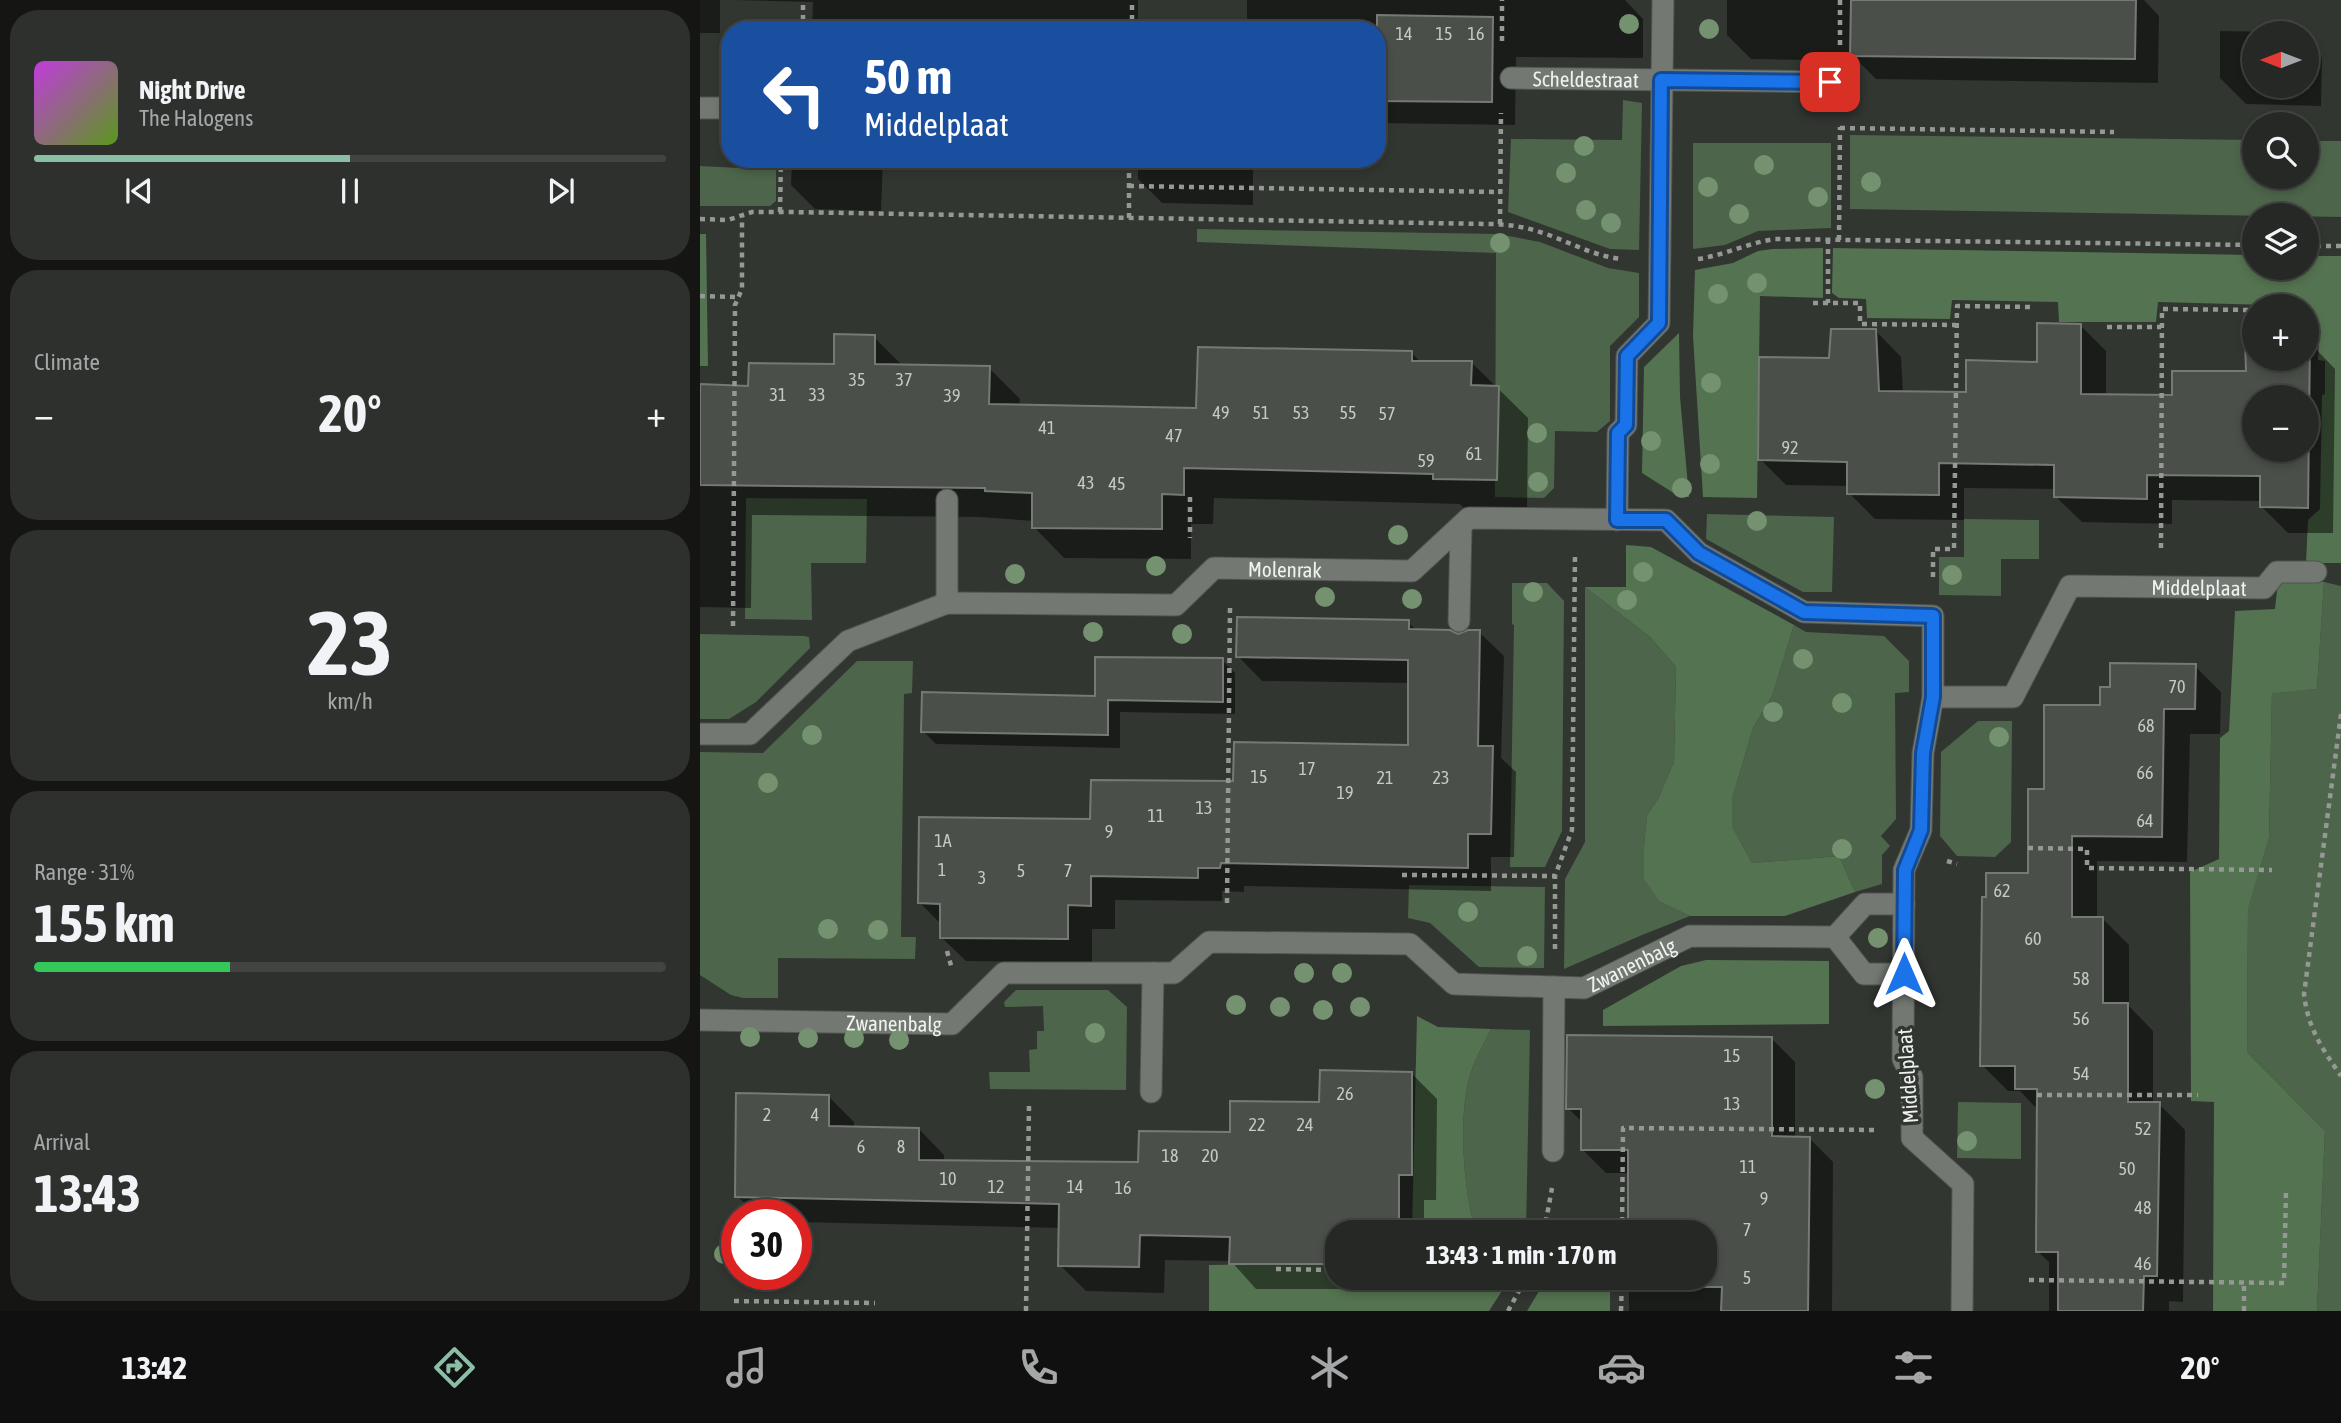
<!DOCTYPE html>
<meta charset="utf-8">
<style>
:root{--surface:#262825;--page:#2e302d;--text:#f1f3f6;--muted:#a4a6a7;--line:#424442;--accent:#8abfa5}
body{margin:0;font-family:"Asap Condensed",sans-serif;background:var(--page);color:var(--text);height:100vh;display:flex;flex-direction:column;font-size:26px;white-space:nowrap}
*{box-sizing:border-box;margin:0}
p{font-size:23px;color:var(--muted)}
.icon{flex:none;width:38px;height:38px;fill:none;stroke:currentColor;stroke-width:2;stroke-linecap:round;stroke-linejoin:round}
.map{position:relative;flex:1;overflow:hidden}
.panel{display:flex;flex-direction:column;gap:10px;padding:10px;background:#151614;width:700px}
.panel>*{flex:none}
.hud{position:absolute;left:21px;top:21px;width:665px;height:147px;border-radius:28px;box-shadow:0 4px 10px #0003,0 0 0 2px var(--line);background:#1a4fa0;color:#fff;overflow:hidden}
.needle{width:46px;rotate:270deg}
.buttons{position:absolute;left:1542px;top:21px;display:grid;gap:14px}
.buttons a{display:grid;place-items:center;width:77px;height:77px;border-radius:50%;background:var(--surface);box-shadow:0 4px 10px #0003,0 0 0 2px var(--line);font-size:35px}
.speed{position:absolute;left:21px;top:1199px;display:flex;gap:14px;font-size:35px;font-weight:700;text-align:center}
.speed>*{display:grid;place-content:center;width:91px;height:91px;border-radius:50%;background:var(--surface);box-shadow:0 4px 10px #0003,0 0 0 2px var(--line);line-height:1}
.speed .limit{border:10px solid #d22;background:#fff;color:#111}
.pin{position:absolute;display:grid;place-items:center;width:60px;height:60px;color:#fff;margin:-30px;border-radius:14px;box-shadow:0 4px 10px #0006}
.me{position:absolute;width:77px;margin:-38px;rotate:0deg;stroke-linejoin:round;filter:drop-shadow(0 0 5px #0008)}
.turn{display:flex;align-items:center;gap:24px;height:147px;padding:0 28px;font-size:32px}
.turn .icon{width:91px;height:91px;stroke-width:2.5}
.turn b{display:block;font-size:49px;line-height:60px}
.big{font-size:52px;font-weight:700;line-height:1.1}
.panel .tile{flex:1;display:flex;flex-direction:column;justify-content:center;gap:10px;min-width:0;padding:0 24px;border-radius:28px;background:var(--page)}
.panel .dial{align-items:center;gap:0}
.dial b{font-size:91px;line-height:1}
.song{display:flex;align-items:center;gap:21px}
.cover{width:84px;height:84px;border-radius:10px;background:linear-gradient(135deg,hsl(290 70% 55%),hsl(90 70% 35%))}
.played{height:7px;border-radius:4px;background:linear-gradient(90deg,var(--accent) 50%,var(--line) 50%)}
.keys{display:flex;justify-content:space-around;direction:ltr}
.heat{display:flex;justify-content:space-between;align-items:center;font-size:38px;direction:ltr}
.charge{height:10px;border-radius:5px;background:linear-gradient(90deg,#34c759 31%,var(--line) 0)}
.trip{position:absolute;left:625px;top:1220px;width:392px;height:70px;border-radius:28px;background:var(--surface);box-shadow:0 4px 10px #0003,0 0 0 2px var(--line);font-weight:700;line-height:70px;text-align:center}
.dock{display:flex;height:112px;justify-content:space-around;align-items:center;background:#0f100f;color:var(--muted)}
.dock .icon{width:49px;height:49px}
.dock .active{color:var(--accent)}
.dock b{font-size:32px;color:var(--text)}
main{display:flex;flex:1;min-height:0}
.map>svg:first-child{display:block}
.green{fill:#4d654a}
.forest{fill:#547350}
.shadow{fill:#0007;fill-rule:evenodd}
.building{fill:#4a4f49;stroke:#757a74;stroke-width:2;fill-rule:evenodd}
.lines{fill:none;stroke-linecap:round;stroke-linejoin:round}
.service-casing{stroke:#515551;stroke-width:23}
.minor-casing{stroke:#515551;stroke-width:23}
.path{stroke:#959894;stroke-width:4.5;stroke-dasharray:5 5;stroke-linecap:butt}
.service{stroke:#737872;stroke-width:21}
.minor{stroke:#737872;stroke-width:21}
.tree{fill:#759270}
.route-casing{stroke:#114b97;stroke-width:18}
.route{stroke:#1a73e8;stroke-width:12}
.labels{text-anchor:middle;dominant-baseline:central;stroke-width:7;stroke-linejoin:round;paint-order:stroke}
.number-label{font-size:18px;fill:#c6c9c6}
.street-label{font-size:21px;fill:#eff2ef;stroke:#323631}
</style>
<main>
<section class="panel">
<div class="tile">
<div class="song"><i class="cover"></i><div><b>Night Drive</b><p>The Halogens</p></div></div>
<div class="played"></div>
<div class="keys"><svg class="icon" aria-label="previous" viewBox="0 0 24 24"><path d="M18 5L8 12l10 7zM5 5v14"/></svg><svg class="icon" aria-label="pause" viewBox="0 0 24 24"><path d="M8 5v14M16 5v14"/></svg><svg class="icon" aria-label="next" viewBox="0 0 24 24"><path d="M6 5l10 7-10 7zM19 5v14"/></svg></div>
</div>
<div class="tile"><p>Climate</p>
<div class="heat"><a>−</a><b class="big">20°</b><a>+</a></div>
</div>
<div class="tile dial"><b>23</b><p>km/h</p></div>
<div class="tile"><p>Range · 31%</p><b class="big">155 km</b><div class="charge"></div></div>
<div class="tile"><p>Arrival</p><b class="big">13:43</b></div>
</section>
<div class="map">
<svg width="1641" height="1311" viewBox="0 0 1641 1311">
<rect width="100%" height="100%" fill="#323631"/>
<path class="green" d="M923 100 942 103 939 250 910 249 808 212 811 139 922 140Z
M1150 135 1554 140V177H1606L1607 141H1641V217L1150 209Z
M993 143H1131V228L1058 231 1025 245 993 249Z
M0 166 76 170V201L70 206H0Z
M497 229 798 234 840 242 908 268 939 273V317L910 346V421L897 432 855 431 854 488 844 498 795 497 796 253 497 242Z
M46 498 167 499 166 563H111L112 620 45 619Z
M1007 514 1134 517 1132 592H1103L1006 539Z
M1264 519 1339 520V559H1301V596L1239 595V557H1264Z
M1624 582 1641 586V1311H1617L1625 1131 1547 1052 1548 908 1569 838 1572 692 1617 689Z
M812 583H847L864 601 862 831 845 867H810L814 625 812 624Z
M885 587 950 637 976 667 974 762 958 799 947 815 944 846 960 902 990 916 942 935 864 969 865 879 885 842Z
M1094 625 1106 632 1184 636 1209 661V692L1195 693 1196 819 1181 836 1190 846 1182 855V884L1155 892 1139 856 1052 863 1032 826V799L1053 728 1072 696Z
M0 634 104 636 109 637 110 648 56 702 29 719H0Z
M157 661H213L212 693 204 694 201 937H216L215 959 78 958V998H43L31 995 0 975V752L63 753Z
M1278 721H1312L1311 842 1295 857 1257 856 1240 836 1241 752Z
M709 885 845 887 844 968 779 967 730 923 708 918Z
M316 990H408L427 1007 426 1090 290 1089 289 1072H330L329 1050 337 1049V1031H344L343 1006 305 1007 304 1002Z
M791 1029 830 1030 826 1232H776C763 1190 757 1110 772 1069 777 1055 785 1042 791 1029Z
M1258 1102 1321 1103V1159L1257 1158Z"/>
<path class="forest" d="M0 234H6L8 366H0Z
M1123 248V298L1060 296 1057 498 1003 497 993 336 995 270 1033 263 1058 251 1072 249Z
M1133 248 1554 255V268H1606L1607 256H1641V563H1606L1608 520 1620 509 1622 395 1625 394V361L1618 360 1619 341 1607 340 1606 306 1458 302 1456 322H1359L1358 302 1252 300 1250 319 1167 318 1166 299 1139 298 1132 293Z
M979 333 980 397 989 497H980L942 473 944 367Z
M926 545 951 547 1094 625 1072 696 1053 728 1032 799V826L1052 863 1139 856 1155 892 1085 916H990L960 902 944 879V846L947 815 958 799 974 762 976 667 950 637 885 587H926Z
M1578 582H1624L1617 689 1572 693 1569 838 1548 909 1547 1052 1625 1131 1617 1311H1513L1514 1102 1491 1101 1490 872 1519 859 1520 738 1529 731 1535 611 1575 609Z
M1006 960 1129 961V1024L903 1026V1010L981 966Z
M717 1016 738 1027 791 1029C785 1042 777 1055 772 1069 757 1110 763 1190 776 1232H712Z
M637 1263V1278H807L809 1280 789 1311H509V1265Z
M847 1278H910V1311H827Z"/>
<path class="shadow" d="M0 0H20V33H0Z
M33 0H438V30H447H112L113 2Z
M547 0H925L943 19V58L816 57 815 125 677 123V30H547Z
M1027 0H1444L1459 16 1458 83 1176 79 1158 61 1051 59 1027 35Z
M1520 31 1595 32 1554 33V86H1606V43L1622 58 1621 106 1546 104 1520 78Z
M92 159H183L181 211 115 209 91 185Z
M438 159H553V205L462 203 438 179Z
M1380 325 1406 351V396L1473 397 1548 373 1554 343V359H1606L1610 343 1635 369 1633 533H1588L1562 507V501L1472 500V524L1382 522 1356 497V489L1264 488V520L1175 519 1149 493V486L1086 485 1060 459 1131 360 1176 331 1201 357 1203 393 1267 394 1338 363ZM1554 397H1606V450H1554Z
M174 337 203 366 289 368 320 399 319 407 498 410 712 353 721 363H772L828 418 827 510 765 509 760 504 514 498 513 524H491V559L364 558 334 527V521L279 517 52 515 51 608 0 607V385L50 386 136 365Z
M708 622 717 631 758 636 779 632 804 656 801 758 816 772 814 857H791V891L544 886V892L522 891V901L415 900V929H392V963L266 961 241 937V924L219 902 392 820 535 783 710 747V683L562 681 538 656Z
M522 660 535 673V714L420 712V748L236 744 223 731 396 697Z
M1495 666 1521 692 1520 734H1490L1487 862 1397 861V919H1403L1429 945V1006L1453 1031V1104H1459L1485 1130 1483 1302 1469 1301V1311H1349V1262L1337 1251 1338 1110 1320 1091H1308L1282 1065 1329 875 1345 791 1412 689Z
M1072 1039 1095 1062V1138L1110 1139 1133 1162 1132 1311H929V1278H1004V1232H929L930 1173H906L882 1149V1122L868 1108Z
M712 1074 737 1099 736 1200H724V1232H637V1278H721V1281L666 1280V1289H556L531 1261 465 1260 464 1293 386 1291 360 1265V1228L96 1222V1214H56L37 1196 128 1096 154 1122V1128L219 1129 244 1155V1162L439 1164Z"/>
<path class="building" d="M1151 0H1436L1435 59 1150 56Z
M677 15 793 17 792 102 677 101Z
M1337 323 1381 324V394L1472 395V371H1546L1545 341H1554V359H1606V341H1610L1608 508 1560 507V476L1447 475V499L1354 497V465L1239 463V495L1147 494V462L1058 460 1059 357 1129 358 1131 329H1176L1179 391 1266 392V360L1337 362ZM1554 397H1606V450H1554Z
M134 334 175 335V364L290 366 289 404 496 408 498 347 712 351V361H772L771 385 799 386 797 480 733 479V474L484 468V495L462 494V529L332 528V493L285 491V488L0 485V384L48 386 49 363 134 364Z
M537 617 709 620V629L750 630 758 634 768 630H780L778 746H793L791 834H768V868L521 863 520 868H498V878L391 876V906L368 905V939L240 938V904L218 903 219 817 390 819 391 780 533 781 534 742 708 745V660L536 657Z
M395 657 523 658V702L408 700V735L221 732 222 692 395 696Z
M1410 663 1496 664 1495 709H1464L1462 837 1372 836V917H1403V1003H1428V1102H1460L1457 1276H1444L1443 1311H1358V1252H1336L1337 1089H1315V1066H1280L1282 897H1286V873H1328V789H1344V705H1400V687H1410Z
M867 1035 1072 1037V1136L1110 1137 1108 1311H1021L1022 1287H926L927 1278H1004V1232H928V1150H881V1109H866Z
M620 1070 712 1072V1175H699V1232H637V1264H529L530 1237 440 1235 439 1267 358 1266 359 1204 35 1197 36 1093 129 1095V1126L219 1128V1160L438 1162 439 1131 530 1132V1101L619 1102Z"/>
<g class="lines">
<g class="service-casing">
<g id="service">
<path id="s1" d="M811 78 1131 82"/>
<path d="M759 621 761 526"/>
</g>
</g>
<g class="minor-casing">
<g id="minor">
<path d="M0 108H30"/>
<path d="M247 500V603"/>
<path d="M917 520 918 433 926 425 927 356 959 323 963 0"/>
<path d="M1233 697 1223 753 1221 830 1204 870 1203 1059 1212 1077V1138L1263 1184 1262 1311"/>
<path id="s2" d="M0 734H50L148 641 247 603 476 605 514 568 712 571 769 518 966 520 999 553 1104 612 1233 616V697H1313L1370 586 1564 588 1577 572H1616"/>
<path d="M1135 937 1164 974H1204"/>
<path id="s3" d="M0 1020 252 1024 304 973H474L509 942 710 944 754 984 854 987"/>
<path d="M451 1092 453 973"/>
<path id="s4" d="M853 1151 854 987 884 988 990 936 1135 937 1165 904H1204"/>
</g>
</g>
<path class="path" d="M103 30V0
M432 30V0
M802 41V0
M1140 45V0
M1140 128 1414 132
M429 186 800 192
M80 212 81 159
M429 218V159
M0 219 28 220 52 212H89L788 224C807 224 826 227 843 233 870 242 895 257 923 259
M800 224 801 113
M1128 239V303
M1139 240 1140 127
M1606 246H1641
M998 259C1025 255 1048 243 1075 239L1554 245
M0 296 39 297
M1113 303H1160V324L1256 325
M1407 327H1461
M490 497V538
M1461 548 1462 309 1554 310
M1233 577V549H1254L1257 306 1332 307
M33 626 35 305 42 289V216
M1641 714 1604 994C1608 1029 1622 1048 1641 1076
M1328 848 1387 849V868L1572 870
M1247 861 1257 864
M702 875 855 876
M527 903 530 608
M855 949V876L872 830 875 555
M247 951 252 969
M1337 1095H1498
M844 1232 852 1188
M922 1232 923 1128 1176 1130
M576 1269 637 1270
M1329 1280 1584 1283 1586 1190
M34 1301 175 1303
M326 1311 329 1105
M808 1311 826 1278
M921 1311 922 1278
M1544 1311V1283"/>
<use href="#service" class="service"/>
<use href="#minor" class="minor"/>
</g>
<g class="tree">
<circle cx="929" cy="24" r="10"/>
<circle cx="1009" cy="29" r="10"/>
<circle cx="884" cy="146" r="10"/>
<circle cx="1064" cy="165" r="10"/>
<circle cx="866" cy="173" r="10"/>
<circle cx="1171" cy="182" r="10"/>
<circle cx="1008" cy="187" r="10"/>
<circle cx="1118" cy="197" r="10"/>
<circle cx="886" cy="210" r="10"/>
<circle cx="1039" cy="214" r="10"/>
<circle cx="911" cy="223" r="10"/>
<circle cx="800" cy="243" r="10"/>
<circle cx="1057" cy="283" r="10"/>
<circle cx="1018" cy="294" r="10"/>
<circle cx="1011" cy="383" r="10"/>
<circle cx="837" cy="433" r="10"/>
<circle cx="951" cy="441" r="10"/>
<circle cx="1010" cy="464" r="10"/>
<circle cx="838" cy="482" r="10"/>
<circle cx="982" cy="488" r="10"/>
<circle cx="1057" cy="521" r="10"/>
<circle cx="698" cy="535" r="10"/>
<circle cx="456" cy="566" r="10"/>
<circle cx="943" cy="572" r="10"/>
<circle cx="315" cy="574" r="10"/>
<circle cx="1252" cy="575" r="10"/>
<circle cx="833" cy="592" r="10"/>
<circle cx="625" cy="597" r="10"/>
<circle cx="712" cy="599" r="10"/>
<circle cx="927" cy="600" r="10"/>
<circle cx="393" cy="632" r="10"/>
<circle cx="482" cy="634" r="10"/>
<circle cx="1103" cy="659" r="10"/>
<circle cx="1142" cy="703" r="10"/>
<circle cx="1073" cy="712" r="10"/>
<circle cx="112" cy="735" r="10"/>
<circle cx="1299" cy="737" r="10"/>
<circle cx="68" cy="783" r="10"/>
<circle cx="1142" cy="849" r="10"/>
<circle cx="768" cy="912" r="10"/>
<circle cx="128" cy="929" r="10"/>
<circle cx="178" cy="930" r="10"/>
<circle cx="1178" cy="938" r="10"/>
<circle cx="827" cy="956" r="10"/>
<circle cx="604" cy="973" r="10"/>
<circle cx="642" cy="973" r="10"/>
<circle cx="536" cy="1005" r="10"/>
<circle cx="580" cy="1007" r="10"/>
<circle cx="660" cy="1007" r="10"/>
<circle cx="623" cy="1010" r="10"/>
<circle cx="395" cy="1033" r="10"/>
<circle cx="50" cy="1037" r="10"/>
<circle cx="108" cy="1038" r="10"/>
<circle cx="154" cy="1038" r="10"/>
<circle cx="199" cy="1040" r="10"/>
<circle cx="1175" cy="1089" r="10"/>
<circle cx="1267" cy="1141" r="10"/>
<circle cx="24" cy="1254" r="10"/>
</g>
<g class="lines">
<g class="route-casing">
<path id="route" d="M1130 82 961 80 959 323 927 356 926 425 918 433 917 520H966L999 553 1104 612 1233 616V697L1223 753 1221 830 1205 870 1204 974"/>
</g>
<use href="#route" class="route"/>
</g>
<g class="labels">
<g class="number-label">
<text x="704" y="33">14</text>
<text x="744" y="33">15</text>
<text x="776" y="33">16</text>
<text x="157" y="379">35</text>
<text x="204" y="379">37</text>
<text x="78" y="394">31</text>
<text x="117" y="394">33</text>
<text x="252" y="395">39</text>
<text x="521" y="412">49</text>
<text x="561" y="412">51</text>
<text x="601" y="412">53</text>
<text x="648" y="412">55</text>
<text x="687" y="413">57</text>
<text x="347" y="427">41</text>
<text x="474" y="435">47</text>
<text x="1090" y="447">92</text>
<text x="774" y="453">61</text>
<text x="726" y="460">59</text>
<text x="386" y="482">43</text>
<text x="417" y="483">45</text>
<text x="1477" y="686">70</text>
<text x="1446" y="725">68</text>
<text x="607" y="768">17</text>
<text x="1445" y="772">66</text>
<text x="559" y="776">15</text>
<text x="685" y="777">21</text>
<text x="741" y="777">23</text>
<text x="645" y="792">19</text>
<text x="504" y="807">13</text>
<text x="456" y="815">11</text>
<text x="1445" y="820">64</text>
<text x="409" y="831">9</text>
<text x="243" y="840">1A</text>
<text x="242" y="869">1</text>
<text x="321" y="870">5</text>
<text x="368" y="870">7</text>
<text x="282" y="877">3</text>
<text x="1302" y="890">62</text>
<text x="1333" y="938">60</text>
<text x="1381" y="978">58</text>
<text x="1381" y="1018">56</text>
<text x="1032" y="1055">15</text>
<text x="1381" y="1073">54</text>
<text x="645" y="1093">26</text>
<text x="1032" y="1103">13</text>
<text x="67" y="1114">2</text>
<text x="115" y="1114">4</text>
<text x="557" y="1124">22</text>
<text x="605" y="1124">24</text>
<text x="1443" y="1128">52</text>
<text x="161" y="1146">6</text>
<text x="201" y="1146">8</text>
<text x="470" y="1155">18</text>
<text x="510" y="1155">20</text>
<text x="1048" y="1166">11</text>
<text x="1427" y="1168">50</text>
<text x="248" y="1178">10</text>
<text x="296" y="1186">12</text>
<text x="375" y="1186">14</text>
<text x="423" y="1187">16</text>
<text x="1064" y="1198">9</text>
<text x="1443" y="1207">48</text>
<text x="1047" y="1229">7</text>
<text x="1443" y="1263">46</text>
<text x="1047" y="1277">5</text>
</g>
<g class="street-label">
<text stroke="none"><textPath href="#s1" startOffset="75">Scheldestraat</textPath></text>
<text stroke="none"><textPath href="#s2" startOffset="644">Molenrak</textPath></text>
<text stroke="none"><textPath href="#s2" startOffset="1757">Middelplaat</textPath></text>
<text stroke="none"><textPath href="#s4" startOffset="247">Zwanenbalg</textPath></text>
<text stroke="none"><textPath href="#s3" startOffset="194">Zwanenbalg</textPath></text>
<text transform="translate(1207 1076) rotate(-94)">Middelplaat</text>
</g>
</g>
</svg>
<div class="buttons">
<a><svg class="needle" viewBox="-14 -14 28 28"><path d="M0-13l5 13h-10z" fill="#e53935"/><path d="M0 13l5-13h-10z" fill="#a4a6a7"/></svg></a>
<a><svg class="icon" aria-label="search" viewBox="0 0 24 24"><circle cx="10" cy="10" r="6"/><path d="M15 15l6 6"/></svg></a>
<a><svg class="icon" aria-label="layers" viewBox="0 0 24 24"><path d="M12 4l9 5-9 5-9-5zM3 14l9 5 9-5"/></svg></a>
<a>+</a>
<a>−</a>
</div>
<div class="speed"><div class="limit">30</div></div>
<div class="pin" style="left:1130px;top:82px;background:#d93025"><svg class="icon" aria-label="arrive" viewBox="0 0 24 24"><path d="M6 21V4h12l-3 4 3 4H6"/></svg></div>
<svg class="me" style="left:1204px;top:974px" viewBox="-20 -20 40 40"><path d="M0-17L14 15 0 8-14 15z" fill="#1a73e8" stroke="#fff" stroke-width="4"/></svg>
<div class="trip">13:43 · 1 min · 170 m</div>
<div class="hud">
<div class="turn"><svg class="icon" aria-label="left" viewBox="0 0 24 24"><path d="M17 20v-9H6M10 6l-5 5 5 5"/></svg><div><b>50 m</b>Middelplaat</div></div>
</div>
</div>
</main>
<nav class="dock">
<b>13:42</b>
<svg class="icon active" aria-label="directions" viewBox="0 0 24 24"><path d="M12 3l9 9-9 9-9-9zM9 14v-3h6M13 9l2 2-2 2"/></svg>
<svg class="icon" aria-label="music" viewBox="0 0 24 24"><path d="M9 18V5l10-2v13"/><circle cx="6" cy="18" r="3"/><circle cx="16" cy="16" r="3"/></svg>
<svg class="icon" aria-label="phone" viewBox="0 0 24 24"><path d="M5 4h4l2 5-3 2q2 4 5 5l2-3 5 2v4C11 20 4 13 5 4z"/></svg>
<svg class="icon" aria-label="climate" viewBox="0 0 24 24"><path d="M12 3v18M4 7l16 10M4 17L20 7"/></svg>
<svg class="icon" aria-label="car" viewBox="0 0 24 24"><path d="M5 17H2v-5l4-1 3-4h7l3 4 3 1v5h-3M9 17h6M6 11h13"/><circle cx="7" cy="17" r="2"/><circle cx="17" cy="17" r="2"/></svg>
<svg class="icon" aria-label="filters" viewBox="0 0 24 24"><path d="M4 7h16M4 17h16"/><circle cx="9" cy="7" r="2"/><circle cx="15" cy="17" r="2"/></svg>
<b>20°</b>
</nav>
